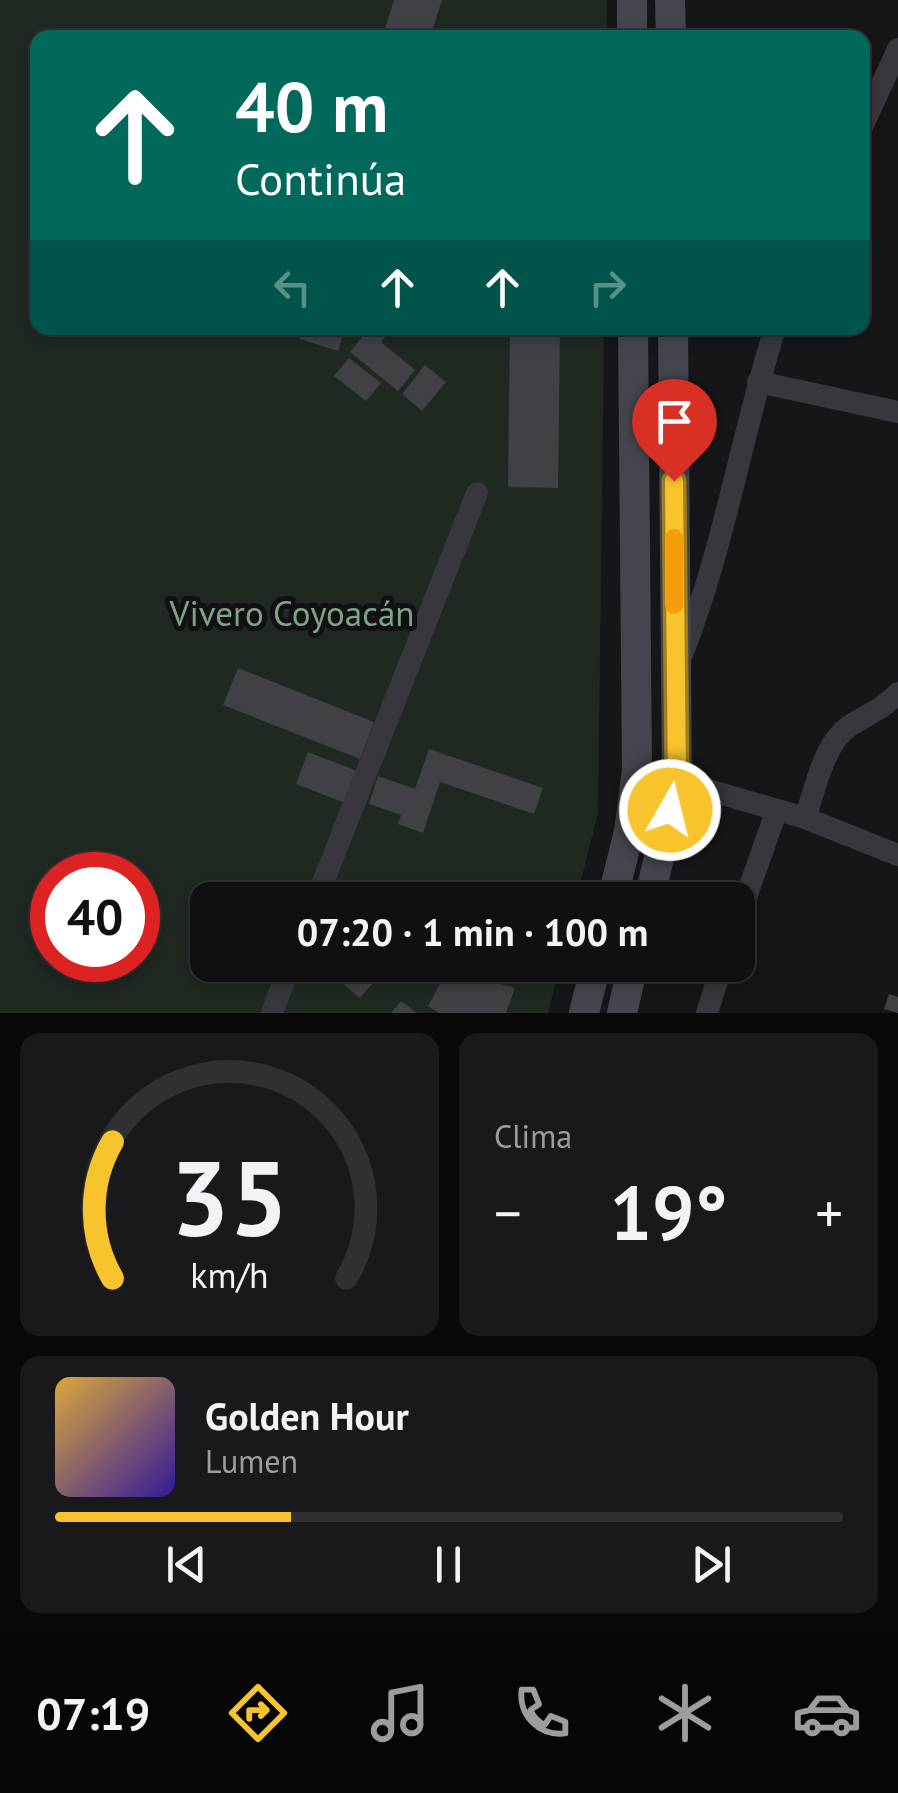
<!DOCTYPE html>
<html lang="es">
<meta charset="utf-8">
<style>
:root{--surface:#101012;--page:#19191b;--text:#f1f3f6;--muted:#9c9d9f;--line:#303032;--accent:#f8c42e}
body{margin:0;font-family:"PT Sans",sans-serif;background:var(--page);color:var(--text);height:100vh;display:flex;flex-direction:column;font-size:38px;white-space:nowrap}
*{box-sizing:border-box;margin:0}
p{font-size:32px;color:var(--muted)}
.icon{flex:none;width:55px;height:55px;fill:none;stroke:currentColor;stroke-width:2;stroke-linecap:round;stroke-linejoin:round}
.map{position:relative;height:1013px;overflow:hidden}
.sheet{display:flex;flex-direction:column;gap:20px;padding:20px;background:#09090a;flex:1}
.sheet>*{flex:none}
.banner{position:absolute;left:30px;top:30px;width:840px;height:305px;border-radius:20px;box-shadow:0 5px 15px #0003,0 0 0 2px var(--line);background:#00695c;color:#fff;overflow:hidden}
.speed{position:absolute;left:30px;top:852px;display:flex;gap:20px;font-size:50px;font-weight:700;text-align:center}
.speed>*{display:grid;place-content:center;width:130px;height:130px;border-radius:50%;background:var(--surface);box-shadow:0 5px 15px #0003,0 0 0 2px var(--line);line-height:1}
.speed .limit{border:15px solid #d22;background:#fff;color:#111}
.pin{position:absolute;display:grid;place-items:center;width:85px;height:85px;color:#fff;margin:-102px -42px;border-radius:50% 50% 50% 0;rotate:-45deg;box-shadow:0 0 10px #0007}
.pin .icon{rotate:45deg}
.me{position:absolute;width:110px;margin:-55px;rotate:8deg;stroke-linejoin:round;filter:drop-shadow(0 0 8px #0008)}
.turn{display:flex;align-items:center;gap:35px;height:210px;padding:0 40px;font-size:45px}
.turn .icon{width:130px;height:130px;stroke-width:2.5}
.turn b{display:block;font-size:70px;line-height:85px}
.lanes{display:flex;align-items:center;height:95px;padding:0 40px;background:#0003;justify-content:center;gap:50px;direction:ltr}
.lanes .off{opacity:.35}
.big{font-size:75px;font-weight:700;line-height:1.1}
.sheet .widget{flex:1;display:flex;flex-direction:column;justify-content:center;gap:15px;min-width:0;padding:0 35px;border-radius:20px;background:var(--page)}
.sheet .dial{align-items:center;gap:0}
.dial svg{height:260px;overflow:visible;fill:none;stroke:var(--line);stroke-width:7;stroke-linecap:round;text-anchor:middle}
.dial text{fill:var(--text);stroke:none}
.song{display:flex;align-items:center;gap:30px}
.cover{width:120px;height:120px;border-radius:15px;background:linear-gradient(135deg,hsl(40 70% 55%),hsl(250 70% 35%))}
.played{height:10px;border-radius:5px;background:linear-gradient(90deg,var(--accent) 30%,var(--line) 30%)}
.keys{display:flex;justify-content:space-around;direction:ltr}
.heat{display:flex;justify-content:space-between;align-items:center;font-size:55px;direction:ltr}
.sheet .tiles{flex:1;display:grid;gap:20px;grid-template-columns:1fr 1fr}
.widget:last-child{grid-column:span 2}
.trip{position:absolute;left:190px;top:882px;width:565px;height:100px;border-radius:20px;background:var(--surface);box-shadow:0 5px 15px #0003,0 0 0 2px var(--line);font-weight:700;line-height:100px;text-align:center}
.tab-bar{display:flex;height:160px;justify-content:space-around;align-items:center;background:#060607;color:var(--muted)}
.tab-bar .icon{width:70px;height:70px}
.tab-bar .on{color:var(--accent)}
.tab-bar b{font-size:45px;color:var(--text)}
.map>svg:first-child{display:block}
.green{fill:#202822;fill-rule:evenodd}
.building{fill:#404045}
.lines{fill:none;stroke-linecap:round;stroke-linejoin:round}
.street{stroke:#37373d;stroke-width:22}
.secondary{stroke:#45464d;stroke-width:30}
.route-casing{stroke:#a17f1e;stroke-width:25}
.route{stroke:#f8c42e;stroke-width:18}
.slow{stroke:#f59e0b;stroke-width:18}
.labels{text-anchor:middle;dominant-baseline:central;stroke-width:10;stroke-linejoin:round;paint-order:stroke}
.park-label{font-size:35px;fill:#7ea483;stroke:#111113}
</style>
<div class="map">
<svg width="898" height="1013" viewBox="0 0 898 1013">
<rect width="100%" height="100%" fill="#161618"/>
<path class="green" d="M0 0H607V37L38 38V328H604L598 813 576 900H208V965H560L548 1013H0ZM52 875H138V960H52Z"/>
<path class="building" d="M394 0H442L430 38H382Z
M303 328H345L338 351 300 339Z
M369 328H378L387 335 381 342 415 370 398 391 350 352Z
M510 328H560L558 488 508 487Z
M349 358 381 383 366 401 334 376Z
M425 365 446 382 422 411 402 394Z
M238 668 374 722 360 759 223 705Z
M429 749 543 788 534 814 440 782 423 833 398 824 401 815 369 804 378 776 415 789Z
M308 752 357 771 345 803 296 784Z
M320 965H362L377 978 360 998Z
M448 969 515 988 506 1013H439L428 1006Z
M889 994 898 997V1013L884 1009Z
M401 1001 417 1013H391Z"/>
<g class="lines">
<path class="street" d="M862 127 898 49
M758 382 898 412
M680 660C723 553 741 437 775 328
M677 781 805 818 898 855
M805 818C816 788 823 743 851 725 870 713 881 710 898 693
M316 900 477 493
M738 920 776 812
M272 1013 290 965
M707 1013 722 965"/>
<path class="secondary" d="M632 0V38
M670 0 671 38
M612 900 629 832 637 770 633 328
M649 900 677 781 673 328
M584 1013 596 965
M622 1013 633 965"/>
</g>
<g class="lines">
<g class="route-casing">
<path id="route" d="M670 810 677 781 674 481"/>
</g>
<use href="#route" class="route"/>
<path class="slow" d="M674 538V605"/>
</g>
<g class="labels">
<g class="park-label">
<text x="292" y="613">Vivero Coyoacán</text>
</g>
</g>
</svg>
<div class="speed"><div class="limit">40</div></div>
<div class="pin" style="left:674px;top:481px;background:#d93025"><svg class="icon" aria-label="arrive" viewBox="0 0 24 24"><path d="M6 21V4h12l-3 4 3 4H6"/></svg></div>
<svg class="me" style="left:670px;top:810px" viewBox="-20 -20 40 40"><circle r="17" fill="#f8c42e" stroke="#fff" stroke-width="3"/><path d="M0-11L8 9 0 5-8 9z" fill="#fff"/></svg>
<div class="trip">07:20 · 1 min · 100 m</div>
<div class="banner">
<div class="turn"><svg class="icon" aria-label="ahead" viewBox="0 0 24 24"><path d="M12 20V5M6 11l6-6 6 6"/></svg><div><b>40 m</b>Continúa</div></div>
<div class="lanes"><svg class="icon off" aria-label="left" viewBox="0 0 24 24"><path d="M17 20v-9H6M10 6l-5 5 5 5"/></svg><svg class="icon" aria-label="ahead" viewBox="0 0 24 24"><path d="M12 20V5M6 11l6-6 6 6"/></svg><svg class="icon" aria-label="ahead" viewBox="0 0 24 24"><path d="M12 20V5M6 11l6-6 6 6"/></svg><svg class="icon off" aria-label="right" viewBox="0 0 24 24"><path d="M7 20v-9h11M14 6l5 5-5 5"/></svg></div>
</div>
</div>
<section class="sheet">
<div class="tiles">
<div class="widget dial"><svg viewBox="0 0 100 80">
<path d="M14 69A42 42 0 1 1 86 69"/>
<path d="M14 69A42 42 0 0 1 14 27" stroke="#f8c42e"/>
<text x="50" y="56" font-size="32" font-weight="700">35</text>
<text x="50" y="72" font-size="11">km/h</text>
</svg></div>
<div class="widget"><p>Clima</p>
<div class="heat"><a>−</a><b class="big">19°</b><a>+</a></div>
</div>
<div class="widget">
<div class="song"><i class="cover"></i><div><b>Golden Hour</b><p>Lumen</p></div></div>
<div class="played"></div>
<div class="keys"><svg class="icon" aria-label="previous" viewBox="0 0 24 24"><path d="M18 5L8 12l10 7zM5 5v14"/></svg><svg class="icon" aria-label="pause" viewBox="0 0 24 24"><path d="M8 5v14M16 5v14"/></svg><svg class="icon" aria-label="next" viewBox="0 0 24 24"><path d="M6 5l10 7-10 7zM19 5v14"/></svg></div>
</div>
</div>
</section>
<nav class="tab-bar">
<b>07:19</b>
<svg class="icon on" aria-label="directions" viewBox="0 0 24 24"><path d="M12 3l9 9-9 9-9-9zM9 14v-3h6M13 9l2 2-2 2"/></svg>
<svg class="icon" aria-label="music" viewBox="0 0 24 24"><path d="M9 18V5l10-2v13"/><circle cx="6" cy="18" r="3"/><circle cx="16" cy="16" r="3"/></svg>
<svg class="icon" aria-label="phone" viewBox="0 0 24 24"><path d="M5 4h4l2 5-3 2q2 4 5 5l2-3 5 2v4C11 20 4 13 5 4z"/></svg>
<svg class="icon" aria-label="climate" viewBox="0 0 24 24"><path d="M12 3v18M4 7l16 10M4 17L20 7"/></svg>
<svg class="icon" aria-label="car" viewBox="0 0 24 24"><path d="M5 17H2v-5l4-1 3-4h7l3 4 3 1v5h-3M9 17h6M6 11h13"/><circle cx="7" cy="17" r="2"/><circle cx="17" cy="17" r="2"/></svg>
</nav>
